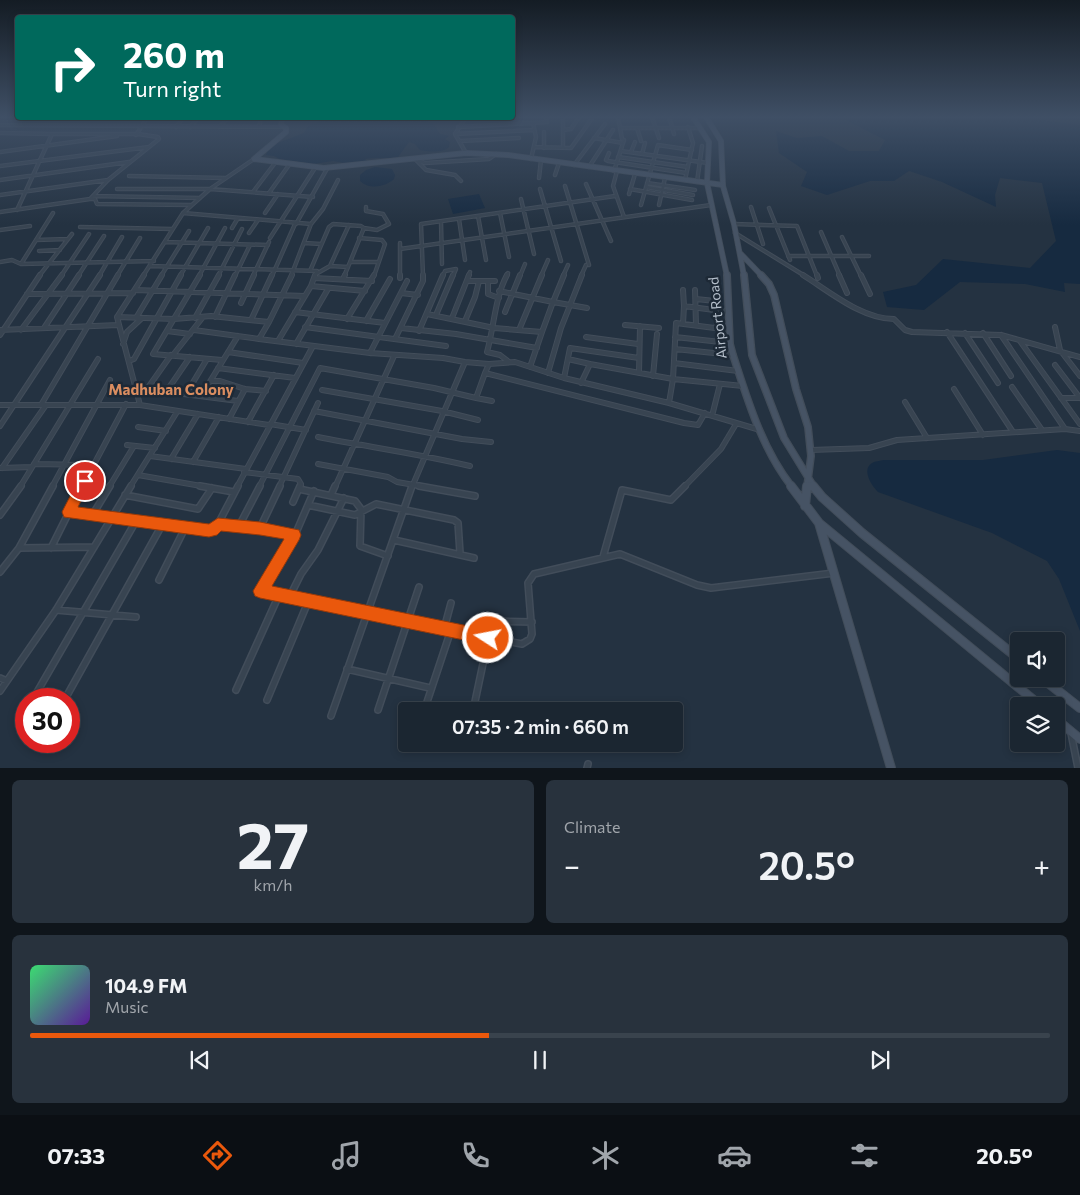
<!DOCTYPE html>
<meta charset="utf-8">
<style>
:root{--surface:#1b2631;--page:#28323d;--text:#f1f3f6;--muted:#a0a5ab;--line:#39434d;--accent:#ea580c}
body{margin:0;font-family:Commissioner,sans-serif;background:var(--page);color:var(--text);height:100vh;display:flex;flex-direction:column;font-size:19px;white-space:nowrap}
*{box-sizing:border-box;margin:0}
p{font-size:16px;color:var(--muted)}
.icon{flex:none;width:28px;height:28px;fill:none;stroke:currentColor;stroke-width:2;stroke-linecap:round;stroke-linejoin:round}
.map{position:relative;height:768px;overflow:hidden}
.details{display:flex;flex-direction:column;gap:12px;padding:12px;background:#0f151b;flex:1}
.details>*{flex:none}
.guide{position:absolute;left:15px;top:15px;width:500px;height:105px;border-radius:5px;box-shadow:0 2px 8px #0003,0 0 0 1px var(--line);background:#00695c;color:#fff;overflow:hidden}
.tools{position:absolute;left:1010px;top:632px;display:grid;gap:10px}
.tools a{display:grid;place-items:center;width:55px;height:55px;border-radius:5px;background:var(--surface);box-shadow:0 2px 8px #0003,0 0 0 1px var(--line);font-size:25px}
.speed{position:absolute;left:15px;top:688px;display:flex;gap:10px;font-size:25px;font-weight:700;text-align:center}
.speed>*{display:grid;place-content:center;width:65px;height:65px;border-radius:50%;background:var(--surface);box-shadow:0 2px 8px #0003,0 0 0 1px var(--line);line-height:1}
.speed .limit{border:8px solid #d22;background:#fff;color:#111}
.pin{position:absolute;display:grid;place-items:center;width:42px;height:42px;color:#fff;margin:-21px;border:2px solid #fff;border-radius:50%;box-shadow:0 1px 5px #0007}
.me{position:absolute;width:55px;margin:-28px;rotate:281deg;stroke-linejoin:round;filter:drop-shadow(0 0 4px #0008)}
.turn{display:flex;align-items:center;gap:18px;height:105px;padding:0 25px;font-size:22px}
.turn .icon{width:65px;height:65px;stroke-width:2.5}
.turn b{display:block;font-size:35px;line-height:42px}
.big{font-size:38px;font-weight:600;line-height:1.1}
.details .card{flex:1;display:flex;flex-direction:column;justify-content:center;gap:8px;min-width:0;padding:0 18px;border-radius:8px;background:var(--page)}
.details .dial{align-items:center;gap:0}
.dial b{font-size:65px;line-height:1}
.song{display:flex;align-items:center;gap:15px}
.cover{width:60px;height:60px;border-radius:8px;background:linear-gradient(135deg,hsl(140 70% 55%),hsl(270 70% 35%))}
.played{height:5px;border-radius:2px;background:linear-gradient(90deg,var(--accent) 45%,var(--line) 45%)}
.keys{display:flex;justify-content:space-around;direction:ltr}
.heat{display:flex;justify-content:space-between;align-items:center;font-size:28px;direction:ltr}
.details .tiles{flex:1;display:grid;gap:12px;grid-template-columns:1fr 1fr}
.card:last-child{grid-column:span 2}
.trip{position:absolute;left:398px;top:702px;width:285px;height:50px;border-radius:5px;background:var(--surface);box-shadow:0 2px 8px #0003,0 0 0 1px var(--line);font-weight:600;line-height:50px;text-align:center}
.menu{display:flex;height:80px;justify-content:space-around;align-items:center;background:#0b0f14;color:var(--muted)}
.menu .icon{width:35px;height:35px}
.menu .on{color:var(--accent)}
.menu b{font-size:22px;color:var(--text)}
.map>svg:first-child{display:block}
.water{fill:#162a40}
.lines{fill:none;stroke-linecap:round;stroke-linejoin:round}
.street-far2-casing{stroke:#424d5a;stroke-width:4.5}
.street-far1-casing{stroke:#424d5a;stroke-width:6}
.street-casing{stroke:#424d5a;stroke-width:8}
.secondary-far2-casing{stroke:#424d5a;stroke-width:6}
.secondary-far1-casing{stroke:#424d5a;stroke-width:8}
.secondary-casing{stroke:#424d5a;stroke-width:10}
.street-far2{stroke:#384451;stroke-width:2.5}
.street-far1{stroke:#384451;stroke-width:4}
.street{stroke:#384451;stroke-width:5}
.secondary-far2{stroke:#465364;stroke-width:4.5}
.secondary-far1{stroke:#465364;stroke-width:5.5}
.secondary{stroke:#465364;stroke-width:8}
.route{fill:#ea580c;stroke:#983908}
.labels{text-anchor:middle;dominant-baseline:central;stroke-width:5;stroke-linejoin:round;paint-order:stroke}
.street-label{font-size:14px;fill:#b5bfcb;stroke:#1d2936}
.neighbourhood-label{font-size:15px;font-weight:bold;fill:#da8d60;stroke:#1d2936}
</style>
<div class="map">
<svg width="1080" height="768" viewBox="0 0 1080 768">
<rect width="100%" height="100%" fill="#243241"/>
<path class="water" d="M846 117H1017L1080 125V284L1064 283 1065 292 1025 284 960 282 924 310 887 307 883 292 916 285 943 259 1030 268 1056 241 1042 183 1000 178 995 195 996 207 942 182 909 171 894 181H870L827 195 801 186 807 172 779 153 776 131 797 138 822 136 849 151H879L885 140 844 119Z
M329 118H421L433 123 440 134 449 136 445 139 450 142 449 147C443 153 428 152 420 150L415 144 409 142 398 157C387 159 375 157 365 159L367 161 345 163 333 161 313 164 280 159 274 156 266 155 269 148 275 144 304 133 308 126Z
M375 167 392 169 395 175 394 179C385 187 369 190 360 181V175L366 170Z
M479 194 485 208 453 214 448 199Z
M1057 450 1080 453V631L1059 579 1047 561 992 533 878 492C872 486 861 470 872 463 875 461 880 461 884 460H983Z"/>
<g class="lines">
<g class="street-far2-casing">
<path id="street-far2" d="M563 117V148
M618 117 622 139
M652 117 659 138
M669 117 674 134
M21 118H103
M0 125 283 127
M176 127 183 118
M190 127 198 118
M219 127 228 118
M259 127 261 118
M458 127 533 123
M620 128H700
M637 128 641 141
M563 130 571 129 579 117
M544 132V148
M0 133 52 134 17 210
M52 134H138L158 137 159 139 108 180 90 199H95L97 204 192 205
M455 134 534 130
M136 135 147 118
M594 138 623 143
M460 141 519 138
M534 147 571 148 593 117
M621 151 708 163
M0 152 117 136
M631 152 635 142
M466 153 455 134 465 119 492 118
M609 153 606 160 608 161 686 173
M642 154 645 143
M618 157 688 167
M414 159 425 163 489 159 496 154
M531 159 536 137 533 123 547 122 546 117
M416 160 426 170 455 175 461 181
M574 165 605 124
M0 166 149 147
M589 167 613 130
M614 171 624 140
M617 171 613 186 624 217
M555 175 559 163
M129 176 225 178
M539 178 541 160
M0 180 129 162
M685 180 693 143 688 127
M697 182 702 146
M647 183 695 190
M586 184 611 241
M565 186 589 265
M646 187 693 195
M117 189H210L313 197
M540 189 561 261
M630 189 692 200
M253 192 275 163
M269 193 289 165
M629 194 635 174
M0 195 108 180
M93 196 200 198
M521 199 534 254
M641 205 658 145 692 150
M659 205 665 178
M751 207 763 244
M769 208 790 260
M0 212 90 199
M183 213 311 224 291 276
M265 213 278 194
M500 213 509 257
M478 216 486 260
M459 219 465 260
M441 222 442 264
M296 224 328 167
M311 224 323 209 338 180
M734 224 797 226 817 276
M80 227 172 229
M232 228 238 218
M364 228 377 230 389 224 383 214 366 211V207
M0 230 30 226
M821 232 840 276
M249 233 258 220
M735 233 805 276
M842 237 861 276
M270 238 315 168
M359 238 382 240 385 244 374 276
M36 240 68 239
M165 242 268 245
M304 243 321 244
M400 243V276
M400 249 711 205
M39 251 60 250
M788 256H869
M0 262 12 260 21 264 154 261
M350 262H379
M21 264 53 213
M150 266 317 271 315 276
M330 266 349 225
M310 271 329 227 333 224 361 226 364 228 348 267
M316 274 330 266 348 267 344 276
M39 276 72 234
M61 276 89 234
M78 276 104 236
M99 276 122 237
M117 276 140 238
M143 276 183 213 210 189 254 159
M161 276 189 231
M180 276 208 228
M199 276 225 228
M218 276 242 229
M235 276 250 245
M253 276 269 242
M272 276 295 224
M423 276 421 224 615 196
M443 276 445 271 456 269 453 276
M468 276 470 272
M506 276 508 273
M520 276 525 264
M541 276 548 260
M563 276 568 265
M581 276 586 265"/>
</g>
<g class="street-far1-casing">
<path id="street-far1" d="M200 275 153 354 222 360
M400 275V278
M507 275C495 297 494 327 487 352L500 355 509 362
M564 275 553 302 587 308
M803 275C830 292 862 319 894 319L905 330 912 332 1001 335 1080 357
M817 275 818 278
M839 275 847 293
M861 275 870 294
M314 278 372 281
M343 279 345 275
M467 281H495
M488 281V294L499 298
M311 286 365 291
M135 290 305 296
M683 290 684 306
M695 290 696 325
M499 291 553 302 542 332
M401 293 418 295
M715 293 717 328
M27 294 133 293
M696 299 715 301
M241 303 254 275
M295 312 385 323
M505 312 520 275
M427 314 494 328 542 332 530 367
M436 315 453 275
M117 317 174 319 211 316 269 322 259 339 370 353 443 358 465 362 489 364 515 362 564 378 669 403 760 430
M215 317 235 275
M136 318 162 275
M195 318 219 275
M452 318 469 275
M347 319 374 275
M251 320 272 275
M366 321 390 279
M465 321 475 297 479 281
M269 322 292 275
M683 324 684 306 729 312
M625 325 659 328
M305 327 446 346
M1055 327 1060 350 1080 376
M44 328 79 275
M401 328 456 334 537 348
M0 330 118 325
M21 330 62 275
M194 330 259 339
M519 330 542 275
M167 331 190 334
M419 331 443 275
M947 332 1013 432
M965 333 998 383
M983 333 1011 376
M0 335 40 275
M1001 335 1065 429
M586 337 638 344
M675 337 730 343
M395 339 423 281V275
M278 341 311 286 315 275
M1020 341 1080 424
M123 344 127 332 142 318
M296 344 328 289
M675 349 733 355
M228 352 303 363
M370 353 407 281
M173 355 203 317
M568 359 590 364
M129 361 134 359 181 275
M674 363 738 371
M489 364 485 373 684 423 698 425 705 413
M1055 365 1080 398
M218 368 295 378
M485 373 476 398 492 401
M548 373 561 328 582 275
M639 373 640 326
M653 376 657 334
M564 378 570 348 639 358
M211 381H220L245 389 266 391
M581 383 590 364 673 379 743 386
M1012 387 1042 430
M137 388 238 401
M147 389 171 355
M954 389 983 435
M322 390 442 411 478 420
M166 392 190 357
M186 394 207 359
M201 396 238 336
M1061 398H1080
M905 402 927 438
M669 403 673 379 676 323 730 330
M0 405H140L269 425
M41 405 118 275
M140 405 117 317 144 275
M314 411 462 439 491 442
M712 416 720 384
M229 419 245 389
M248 422 274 375
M270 424 306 430
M0 426 100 275
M138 427 166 431
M318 437C369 447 420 454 470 466
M127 445 155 448
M811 450 869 448 897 440 1065 429 1080 431
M150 456 246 469
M171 459 198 414
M193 462 219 417
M34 464 93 465
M318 464 388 477 397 482 426 487
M0 468 32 467
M2 468 46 405
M244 472 298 479 301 484 300 487
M138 475 207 487
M20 487 98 359
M52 487 110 380
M82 487 126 404
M109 487 134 446
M130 487 177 412
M237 487 313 346
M259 487 320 368 434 388 476 398
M279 487 318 403
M335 487 394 356
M412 487 465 362
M684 487 721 449 736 424"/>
</g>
<g class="street-casing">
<path id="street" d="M53 486 19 548 94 547
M83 486 69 512 212 530 218 524 238 486
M200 486 234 492
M419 486 475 496
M299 489 355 501 361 509 360 546 388 556
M314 491 295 535 260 591 366 614 522 644 530 639 532 634 528 583 534 574 620 554 697 585 711 588 834 573
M125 495 198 509 212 488
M331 495 335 486
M293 502 300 486
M308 505 355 515 376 504 454 520 458 523 460 553
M93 514 110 486
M0 515 21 486
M218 524 260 528 295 535
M239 526 260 486
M260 528 280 486
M394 540 474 558
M51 548 69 512
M603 557 622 490 671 500 685 486
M0 572 19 548
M159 580 185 528
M289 598 301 574 318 550 344 498
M56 610 136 617
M444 629 451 603
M347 669 430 688
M0 678 7 681
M236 690 279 595
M0 691 56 610 131 486
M33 699 136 521
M65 699 162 525
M267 700 308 602
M378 710 419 587
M25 711 26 709
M424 711 451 630
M473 711 492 621 532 622
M331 716 412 486
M1071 733 1078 768
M587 768 588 764"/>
</g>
<g class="secondary-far2-casing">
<path id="secondary-far2" d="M693 117 709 142 707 183 727 276
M706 117 721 141 723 186 734 224 744 276
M254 159 324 168 466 153 508 155 723 185
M254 159 286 132V128L281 125 282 118
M740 253 762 276"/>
</g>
<g class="secondary-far1-casing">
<path id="secondary-far1" d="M727 275 730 344 733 355C748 401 762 449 792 487
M744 275 752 355 784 438 814 487
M761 275 769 284 774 295 796 389 808 427 811 456 807 487"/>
</g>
<g class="secondary-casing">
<path id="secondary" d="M791 486 819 523 1041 706
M813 486 822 497 862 533 1019 659
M805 506 807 486
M819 523 891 768
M1043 679 1080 708
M1056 719 1080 739"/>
</g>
<use href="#street-far2" class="street-far2"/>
<use href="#street-far1" class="street-far1"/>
<use href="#street" class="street"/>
<use href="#secondary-far2" class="secondary-far2"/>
<use href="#secondary-far1" class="secondary-far1"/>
<use href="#secondary" class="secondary"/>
</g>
<linearGradient id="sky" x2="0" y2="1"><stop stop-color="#141c24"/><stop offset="0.52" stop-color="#3f4f65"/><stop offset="1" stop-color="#3f4f65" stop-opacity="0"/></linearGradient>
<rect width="1080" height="225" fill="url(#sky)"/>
<path class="route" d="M85 475 89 477 91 481 78 507 209 524 218 518 260 522 299 530 301 535 299 540 272 586 488 630 493 632 496 638 493 643 488 645 260 598 255 596 253 591 284 539 260 535 221 531 217 535 209 537 64 517 62 512 64 508 80 477Z"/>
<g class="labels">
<g class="street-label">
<text transform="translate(717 318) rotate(-96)">Airport Road</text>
</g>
<g class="neighbourhood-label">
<text x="171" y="389">Madhuban Colony</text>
</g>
</g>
</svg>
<div class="tools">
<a><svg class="icon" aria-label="sound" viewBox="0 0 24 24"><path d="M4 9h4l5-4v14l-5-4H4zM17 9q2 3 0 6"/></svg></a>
<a><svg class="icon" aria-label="layers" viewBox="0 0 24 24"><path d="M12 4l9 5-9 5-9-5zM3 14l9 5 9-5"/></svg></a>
</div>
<div class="speed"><div class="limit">30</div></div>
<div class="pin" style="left:85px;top:481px;background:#d93025"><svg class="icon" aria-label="arrive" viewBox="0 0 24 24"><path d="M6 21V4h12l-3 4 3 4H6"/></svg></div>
<svg class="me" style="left:488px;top:638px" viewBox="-20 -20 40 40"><circle r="17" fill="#ea580c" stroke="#fff" stroke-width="3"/><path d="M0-11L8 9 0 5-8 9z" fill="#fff"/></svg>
<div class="trip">07:35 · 2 min · 660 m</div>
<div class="guide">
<div class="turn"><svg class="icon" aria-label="right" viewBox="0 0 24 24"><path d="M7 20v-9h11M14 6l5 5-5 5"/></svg><div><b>260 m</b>Turn right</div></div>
</div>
</div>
<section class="details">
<div class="tiles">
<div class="card dial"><b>27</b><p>km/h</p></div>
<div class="card"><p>Climate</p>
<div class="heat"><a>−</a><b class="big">20.5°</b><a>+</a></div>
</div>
<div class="card">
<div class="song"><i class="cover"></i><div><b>104.9 FM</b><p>Music</p></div></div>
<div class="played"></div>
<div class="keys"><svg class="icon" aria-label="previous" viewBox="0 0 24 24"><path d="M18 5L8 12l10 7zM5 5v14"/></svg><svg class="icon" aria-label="pause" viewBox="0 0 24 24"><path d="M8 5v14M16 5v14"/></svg><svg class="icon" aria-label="next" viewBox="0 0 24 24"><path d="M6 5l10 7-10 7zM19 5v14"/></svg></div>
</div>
</div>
</section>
<nav class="menu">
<b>07:33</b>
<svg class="icon on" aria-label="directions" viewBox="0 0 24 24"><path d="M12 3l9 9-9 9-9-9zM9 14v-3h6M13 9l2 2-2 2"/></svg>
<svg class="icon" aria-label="music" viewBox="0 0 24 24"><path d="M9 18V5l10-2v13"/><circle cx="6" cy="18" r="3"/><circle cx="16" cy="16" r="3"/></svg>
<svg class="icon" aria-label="phone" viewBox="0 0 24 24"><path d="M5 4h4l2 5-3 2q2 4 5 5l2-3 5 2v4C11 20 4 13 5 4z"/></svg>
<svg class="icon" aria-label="climate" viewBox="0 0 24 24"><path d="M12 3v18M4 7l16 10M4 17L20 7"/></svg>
<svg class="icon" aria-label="car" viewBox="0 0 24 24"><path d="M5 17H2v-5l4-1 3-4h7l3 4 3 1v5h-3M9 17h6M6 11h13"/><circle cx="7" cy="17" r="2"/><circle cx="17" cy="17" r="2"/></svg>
<svg class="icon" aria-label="filters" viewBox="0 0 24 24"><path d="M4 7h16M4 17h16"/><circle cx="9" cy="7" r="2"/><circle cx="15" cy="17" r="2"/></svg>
<b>20.5°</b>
</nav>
